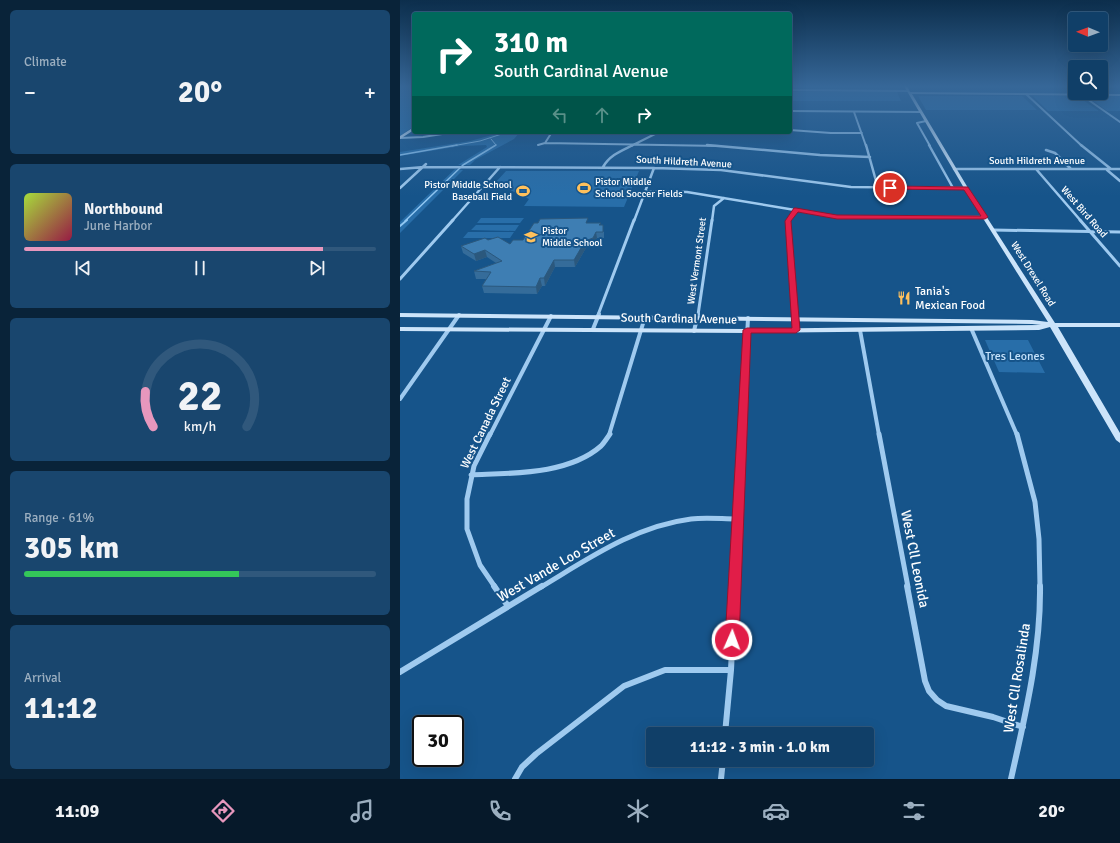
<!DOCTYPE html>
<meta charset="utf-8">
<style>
:root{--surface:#103f68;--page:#19466e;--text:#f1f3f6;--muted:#9cafc0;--line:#30587c;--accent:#e797bd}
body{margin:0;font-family:Signika,sans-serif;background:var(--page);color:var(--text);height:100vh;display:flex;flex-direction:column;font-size:15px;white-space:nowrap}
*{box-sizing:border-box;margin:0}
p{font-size:13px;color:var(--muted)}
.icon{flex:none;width:22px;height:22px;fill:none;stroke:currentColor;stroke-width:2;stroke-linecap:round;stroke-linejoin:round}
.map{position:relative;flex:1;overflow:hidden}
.panel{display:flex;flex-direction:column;gap:10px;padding:10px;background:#092339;width:400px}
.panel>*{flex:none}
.guide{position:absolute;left:12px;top:12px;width:380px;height:122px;border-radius:4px;box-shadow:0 4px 16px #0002,0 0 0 1px var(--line);background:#00695c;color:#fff;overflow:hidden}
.needle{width:26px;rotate:271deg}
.buttons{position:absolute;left:668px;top:12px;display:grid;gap:8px}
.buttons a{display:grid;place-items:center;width:40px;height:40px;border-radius:4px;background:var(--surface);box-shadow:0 4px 16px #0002,0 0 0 1px var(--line);font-size:20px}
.speed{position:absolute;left:12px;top:715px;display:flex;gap:8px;font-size:20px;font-weight:700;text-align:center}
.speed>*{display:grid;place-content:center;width:52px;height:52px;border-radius:50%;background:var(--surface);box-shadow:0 4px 16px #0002,0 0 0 1px var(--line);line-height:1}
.speed .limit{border:2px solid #111;border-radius:6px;background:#fff;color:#111}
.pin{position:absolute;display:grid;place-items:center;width:34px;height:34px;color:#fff;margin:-17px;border:2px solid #fff;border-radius:50%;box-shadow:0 1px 4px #0007}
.me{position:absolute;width:44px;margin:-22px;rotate:2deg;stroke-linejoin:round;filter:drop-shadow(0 0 3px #0008)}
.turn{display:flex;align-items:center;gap:14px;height:84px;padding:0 16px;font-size:18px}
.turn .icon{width:52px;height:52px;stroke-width:2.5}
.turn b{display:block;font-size:28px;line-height:34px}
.lanes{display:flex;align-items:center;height:38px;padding:0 16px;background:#0003;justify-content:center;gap:20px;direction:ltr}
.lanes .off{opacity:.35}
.big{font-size:30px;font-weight:700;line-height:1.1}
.panel .tile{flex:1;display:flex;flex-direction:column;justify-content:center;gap:6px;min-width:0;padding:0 14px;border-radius:6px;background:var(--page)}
.panel .dial{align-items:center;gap:0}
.dial svg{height:104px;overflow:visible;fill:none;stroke:var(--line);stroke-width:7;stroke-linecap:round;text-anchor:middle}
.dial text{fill:var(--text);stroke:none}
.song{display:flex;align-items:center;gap:12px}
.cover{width:48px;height:48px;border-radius:6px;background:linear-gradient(135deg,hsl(80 70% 55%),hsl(340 70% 35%))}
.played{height:4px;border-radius:2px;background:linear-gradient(90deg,var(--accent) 85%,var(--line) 85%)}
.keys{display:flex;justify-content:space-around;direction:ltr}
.heat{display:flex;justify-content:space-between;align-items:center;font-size:22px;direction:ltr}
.charge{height:6px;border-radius:3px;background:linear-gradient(90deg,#34c759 61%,var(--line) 0)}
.trip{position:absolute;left:246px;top:727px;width:228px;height:40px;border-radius:4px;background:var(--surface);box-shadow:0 4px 16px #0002,0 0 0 1px var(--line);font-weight:700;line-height:40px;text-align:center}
.tab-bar{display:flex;height:64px;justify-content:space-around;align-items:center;background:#06192a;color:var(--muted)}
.tab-bar .icon{width:28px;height:28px}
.tab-bar .current{color:var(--accent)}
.tab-bar b{font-size:18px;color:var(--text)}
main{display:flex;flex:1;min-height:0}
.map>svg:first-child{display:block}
.green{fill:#286ea9}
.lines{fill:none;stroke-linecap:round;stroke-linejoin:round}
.stream-far2{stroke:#91c7f2;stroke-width:1}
.stream-far1{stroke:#91c7f2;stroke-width:1.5}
.stream{stroke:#91c7f2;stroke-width:2}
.street-far5{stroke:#9fcaef;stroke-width:2}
.street-far4{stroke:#9fcaef;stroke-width:2.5}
.street-far3{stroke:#9fcaef;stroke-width:3}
.street-far2{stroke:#9fcaef;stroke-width:4}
.street-far1{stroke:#9fcaef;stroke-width:5}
.street{stroke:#9fcaef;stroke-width:6}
.secondary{fill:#cce4fa;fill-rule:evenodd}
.wall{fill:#356c9a}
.shaded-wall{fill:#2b587d}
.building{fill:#3e7eb3;stroke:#2b587d}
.route{fill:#e11d48;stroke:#92132f}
.labels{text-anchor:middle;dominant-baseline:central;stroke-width:4;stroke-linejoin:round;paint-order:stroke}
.far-street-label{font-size:10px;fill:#fff;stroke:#16548a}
.far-poi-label{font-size:10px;fill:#fff;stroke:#16548a;text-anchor:start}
.poi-label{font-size:12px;fill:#fff;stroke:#16548a;text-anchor:start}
.street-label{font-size:12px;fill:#fff;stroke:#16548a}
.park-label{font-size:12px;fill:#c5e2fb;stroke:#16548a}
.near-street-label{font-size:14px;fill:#fff;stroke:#16548a}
</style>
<main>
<section class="panel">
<div class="tile"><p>Climate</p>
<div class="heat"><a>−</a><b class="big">20°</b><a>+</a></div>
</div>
<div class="tile">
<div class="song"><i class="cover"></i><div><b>Northbound</b><p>June Harbor</p></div></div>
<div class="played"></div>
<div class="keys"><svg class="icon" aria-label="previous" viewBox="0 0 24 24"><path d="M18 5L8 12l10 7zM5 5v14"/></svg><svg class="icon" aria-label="pause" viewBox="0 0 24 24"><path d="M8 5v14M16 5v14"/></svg><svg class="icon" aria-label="next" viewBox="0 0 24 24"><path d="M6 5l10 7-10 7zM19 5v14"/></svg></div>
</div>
<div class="tile dial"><svg viewBox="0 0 100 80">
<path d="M14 69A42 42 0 1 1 86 69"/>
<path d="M14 69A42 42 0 0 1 8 42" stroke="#e797bd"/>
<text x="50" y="56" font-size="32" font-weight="700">22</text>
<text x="50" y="72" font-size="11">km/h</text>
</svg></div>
<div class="tile"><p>Range · 61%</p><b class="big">305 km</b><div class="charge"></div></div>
<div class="tile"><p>Arrival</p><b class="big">11:12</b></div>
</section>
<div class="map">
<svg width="720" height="779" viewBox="0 0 720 779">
<rect width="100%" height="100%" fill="#16548a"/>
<path class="green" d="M0 86H14V126L0 136Z
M390 92H497L501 101H390Z
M518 96H622L637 110H526Z
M633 96H677L699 111H648Z
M687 96H720V111H707Z
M103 132H120L114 139 75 160 70 165H58L87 147 86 145 61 146 0 156V152L70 141Z
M55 169 63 170 0 233V222Z
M106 171H239L224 207 124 206 129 199 95 183Z
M81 218H124L120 223H77Z
M76 225H119L115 231 71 230Z
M68 232H114L110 238H63Z
M585 340H628L645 373 599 372Z"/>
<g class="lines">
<path class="stream-far2" d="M91 139 96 145 94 146
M52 146 80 141 108 132"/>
<path class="stream-far1" d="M0 155 57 145
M5 221 63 165 96 145"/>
<path class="stream" d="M0 226 7 220"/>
<path class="street-far5" d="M390 90 508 91
M626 94 682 146
M680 94 720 122
M390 111 521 112
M454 112 466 146
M526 121 517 123 530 146
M390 130 431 133H462
M0 138 23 137 55 132
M145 143 152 132
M138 145 145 143 321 146
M231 146 259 132"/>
<path class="street-far4" d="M307 145 420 155 470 157
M466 145 478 188
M529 145 553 188
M681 145 711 169
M646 150 655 153 671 169
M203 167C210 155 221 151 233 145
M0 169 24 167 254 168 321 170 451 187 566 188
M554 169H720
M636 169 681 221
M707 170 720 181
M0 188 26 164
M246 191 287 192 437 217H585
M52 221 100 167
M234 221 254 168
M312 221 314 206 324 198
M388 221 396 210"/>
<path class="street-far3" d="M389 220 395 315
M680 220 720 266
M593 230 720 232
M0 279 53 220
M198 315 234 220
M298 315 312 220"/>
<path class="street-far2" d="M395 314 396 330
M571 328 617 435
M193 329 199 314
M460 330 479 435
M294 331 298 314
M0 399 59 315
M90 435 151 316
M209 435 245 317
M342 435 348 318"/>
<path class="street-far1" d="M90 434 74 466 67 499V529L80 565 95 587
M479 434 508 587
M617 434 635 502 639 539 640 587
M71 475C111 473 168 475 201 446 204 443 207 438 210 434
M141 587C188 559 235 526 291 519 306 517 322 519 337 519
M335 587 342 434"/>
<path class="street" d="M94 586 108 606
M507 586 525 681 529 691 537 700 546 706 593 717 623 727
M0 672 142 586
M325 734 331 670 335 586
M115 779 122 767 136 754 224 686 265 670H331
M321 779 323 760
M611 779C625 716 641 651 640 586"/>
<path class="secondary" d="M504 86H507L510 92 720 94V96L512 94 568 188 655 323H720V327H658L720 433V443L716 440 650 327 639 330 347 333 0 331V327L347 329 641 325 632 324 0 317V313L632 320 648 322 564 188Z
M14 127V130L0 139V136Z"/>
</g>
<path class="wall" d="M189 223 204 232V238H197L194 245 186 248 175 267H155L145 286H142L137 294 84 293 82 286 86 279H76L74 271 96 263 87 257 76 261 63 253 61 246 88 240 110 244 123 240Z"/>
<path class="shaded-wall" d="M196 232 197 238 194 245 186 248 175 267 174 260 185 241Z
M85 250 87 257 76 261 74 254Z
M154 260 155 267 145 286 144 278Z
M140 278 142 286 137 294 136 287Z"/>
<path class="building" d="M188 218 186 223H201L199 225H203V232H196L193 238 185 241 174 260H154L144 278H140L136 287 82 286 91 272 74 271 102 261 85 250 74 254 61 246 85 238 88 240 98 237 110 244 113 240H123L134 223H138L140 219Z"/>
<linearGradient id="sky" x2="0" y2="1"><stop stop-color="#0c2e4c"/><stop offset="0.44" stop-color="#366798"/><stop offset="1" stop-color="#366798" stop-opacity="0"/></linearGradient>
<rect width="720" height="196" fill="url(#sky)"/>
<path class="route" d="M490 186 568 187 588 217 585 219H437L398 212 391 221 400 330 396 333H351L339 640 337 644 332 646 327 644 325 640 343 330 347 328H392L385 221 394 208H396L437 215 581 216 564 190 488 189V188Z"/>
<defs>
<g id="stadium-bare" transform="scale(1.08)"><path d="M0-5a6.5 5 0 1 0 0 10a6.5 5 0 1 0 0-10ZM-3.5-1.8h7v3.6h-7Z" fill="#ffc15c" stroke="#16548a" stroke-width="2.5" paint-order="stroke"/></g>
<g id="school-bare" transform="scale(1.08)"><path d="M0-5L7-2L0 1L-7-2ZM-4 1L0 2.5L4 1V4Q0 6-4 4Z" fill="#ffc15c" stroke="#16548a" stroke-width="2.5" paint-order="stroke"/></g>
<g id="restaurant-bare" transform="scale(1.08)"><path d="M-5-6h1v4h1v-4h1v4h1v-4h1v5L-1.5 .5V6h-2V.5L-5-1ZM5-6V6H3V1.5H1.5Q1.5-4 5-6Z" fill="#ffc15c" stroke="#16548a" stroke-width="2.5" paint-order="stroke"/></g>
</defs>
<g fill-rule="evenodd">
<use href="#stadium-bare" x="184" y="188"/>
<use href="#stadium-bare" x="123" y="191"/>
<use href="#school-bare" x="131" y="237"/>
<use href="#restaurant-bare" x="504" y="298"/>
</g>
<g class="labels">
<g class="far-street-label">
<text x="637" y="161">South Hildreth Avenue</text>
<text transform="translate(284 162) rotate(3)">South Hildreth Avenue</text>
<text transform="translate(684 212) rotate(49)">West Bird Road</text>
<text transform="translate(297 261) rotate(-82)">West Vermont Street</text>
<text transform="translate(633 274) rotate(58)">West Drexel Road</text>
</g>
<g class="far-poi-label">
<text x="195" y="182">Pistor Middle<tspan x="195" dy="12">School Soccer Fields</tspan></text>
<text x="112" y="185" text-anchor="end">Pistor Middle School<tspan x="112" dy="12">Baseball Field</tspan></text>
<text x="142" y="231">Pistor<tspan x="142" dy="12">Middle School</tspan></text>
</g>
<g class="poi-label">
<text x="515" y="291">Tania's<tspan x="515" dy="14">Mexican Food</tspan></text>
</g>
<g class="street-label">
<text transform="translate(279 319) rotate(1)">South Cardinal Avenue</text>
<text transform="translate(86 423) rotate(-64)">West Canada Street</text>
</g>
<g class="park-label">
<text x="615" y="356">Tres Leones</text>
</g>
<g class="near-street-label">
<text transform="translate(515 559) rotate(79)">West Cll Leonida</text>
<text transform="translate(156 565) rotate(-30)">West Vande Loo Street</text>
<text transform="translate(617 678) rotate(-81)">West Cll Rosalinda</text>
</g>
</g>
</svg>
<div class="buttons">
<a><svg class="needle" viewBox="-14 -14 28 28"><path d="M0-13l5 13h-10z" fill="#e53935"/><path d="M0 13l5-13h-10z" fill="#9cafc0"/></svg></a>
<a><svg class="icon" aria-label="search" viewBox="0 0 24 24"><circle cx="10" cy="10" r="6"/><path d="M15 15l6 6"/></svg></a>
</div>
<div class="speed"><div class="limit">30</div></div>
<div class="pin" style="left:490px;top:188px;background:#d93025"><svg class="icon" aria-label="arrive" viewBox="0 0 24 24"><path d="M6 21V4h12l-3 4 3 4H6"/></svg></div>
<svg class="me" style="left:332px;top:640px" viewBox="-20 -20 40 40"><circle r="17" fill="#e11d48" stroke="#fff" stroke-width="3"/><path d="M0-11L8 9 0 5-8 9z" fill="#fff"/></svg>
<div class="trip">11:12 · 3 min · 1.0 km</div>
<div class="guide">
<div class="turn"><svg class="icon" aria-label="right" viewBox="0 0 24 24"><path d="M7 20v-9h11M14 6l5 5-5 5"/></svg><div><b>310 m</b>South Cardinal Avenue</div></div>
<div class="lanes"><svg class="icon off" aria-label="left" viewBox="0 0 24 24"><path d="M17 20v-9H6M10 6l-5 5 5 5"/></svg><svg class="icon off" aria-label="ahead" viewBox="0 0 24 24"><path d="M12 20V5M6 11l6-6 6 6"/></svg><svg class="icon" aria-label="right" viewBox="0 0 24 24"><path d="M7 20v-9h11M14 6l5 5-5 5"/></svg></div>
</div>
</div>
</main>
<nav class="tab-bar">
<b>11:09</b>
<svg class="icon current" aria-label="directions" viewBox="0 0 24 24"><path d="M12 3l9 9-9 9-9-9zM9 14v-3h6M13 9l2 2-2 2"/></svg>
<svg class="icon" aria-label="music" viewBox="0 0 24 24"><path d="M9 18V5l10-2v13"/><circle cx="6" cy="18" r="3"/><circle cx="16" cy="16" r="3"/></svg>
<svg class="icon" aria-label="phone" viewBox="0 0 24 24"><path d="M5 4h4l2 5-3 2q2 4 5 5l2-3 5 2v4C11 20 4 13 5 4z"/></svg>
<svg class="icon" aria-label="climate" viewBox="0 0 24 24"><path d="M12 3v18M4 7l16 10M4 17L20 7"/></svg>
<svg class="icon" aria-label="car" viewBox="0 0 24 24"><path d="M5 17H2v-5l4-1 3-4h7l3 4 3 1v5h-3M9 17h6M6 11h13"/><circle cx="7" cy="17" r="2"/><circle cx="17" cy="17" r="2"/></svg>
<svg class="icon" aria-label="filters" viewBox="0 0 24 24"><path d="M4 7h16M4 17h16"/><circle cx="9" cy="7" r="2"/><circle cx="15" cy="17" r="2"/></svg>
<b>20°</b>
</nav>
